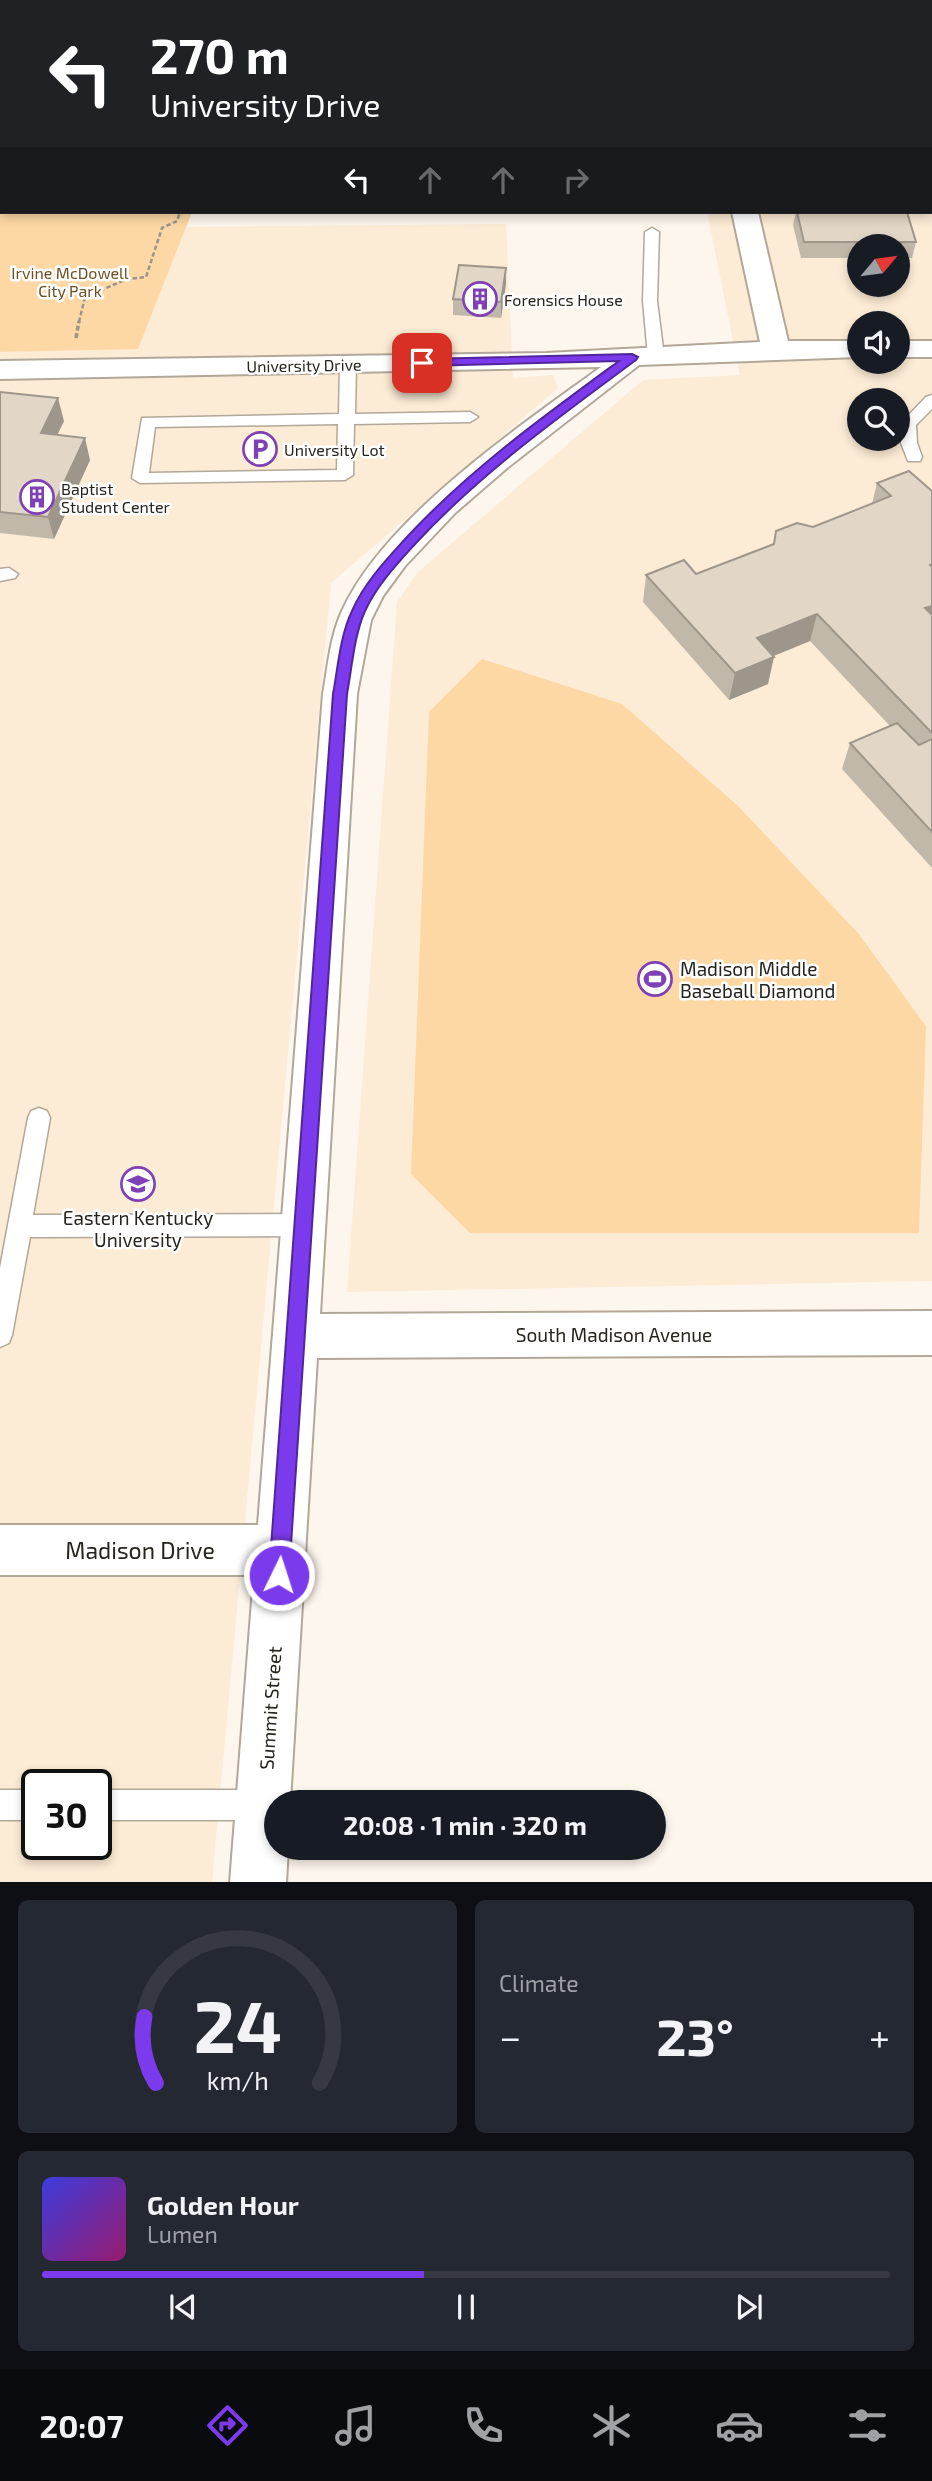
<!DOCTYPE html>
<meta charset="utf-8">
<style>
:root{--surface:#171b24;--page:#242831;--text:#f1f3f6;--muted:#9ea1a6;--line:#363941;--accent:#7c3aed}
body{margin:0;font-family:"Exo 2",sans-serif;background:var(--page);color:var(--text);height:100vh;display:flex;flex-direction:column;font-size:26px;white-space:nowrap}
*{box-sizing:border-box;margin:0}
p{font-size:23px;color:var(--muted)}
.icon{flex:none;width:38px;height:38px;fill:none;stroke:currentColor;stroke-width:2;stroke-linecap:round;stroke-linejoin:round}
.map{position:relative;height:1882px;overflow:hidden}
.sheet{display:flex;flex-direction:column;gap:18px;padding:18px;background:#0d0f14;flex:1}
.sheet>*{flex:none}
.guide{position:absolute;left:0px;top:0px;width:933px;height:214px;box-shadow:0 4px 10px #0003;background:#202124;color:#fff;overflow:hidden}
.needle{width:46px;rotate:61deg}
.tools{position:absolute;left:847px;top:234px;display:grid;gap:14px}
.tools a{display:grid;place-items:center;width:63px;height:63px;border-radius:50%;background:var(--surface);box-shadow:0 4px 10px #0003;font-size:35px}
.speed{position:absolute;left:21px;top:1769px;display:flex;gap:14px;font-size:35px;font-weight:700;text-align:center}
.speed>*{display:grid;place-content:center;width:91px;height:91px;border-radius:50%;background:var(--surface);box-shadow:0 4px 10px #0003;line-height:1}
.speed .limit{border:4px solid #111;border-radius:10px;background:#fff;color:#111}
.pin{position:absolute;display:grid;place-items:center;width:60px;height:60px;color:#fff;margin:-30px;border-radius:14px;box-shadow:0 4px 10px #0006}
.me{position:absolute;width:77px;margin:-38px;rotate:4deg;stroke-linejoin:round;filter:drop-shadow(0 0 5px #0008)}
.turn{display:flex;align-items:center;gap:24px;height:147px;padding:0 35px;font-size:32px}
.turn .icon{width:91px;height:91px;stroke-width:2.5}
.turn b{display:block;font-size:49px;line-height:60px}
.lanes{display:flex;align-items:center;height:66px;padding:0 35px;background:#0003;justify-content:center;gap:35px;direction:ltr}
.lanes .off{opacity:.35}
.big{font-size:52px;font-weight:700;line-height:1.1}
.sheet .card{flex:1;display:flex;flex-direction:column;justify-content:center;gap:10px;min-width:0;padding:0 24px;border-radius:10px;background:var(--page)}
.sheet .dial{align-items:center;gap:0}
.dial svg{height:182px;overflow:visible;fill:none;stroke:var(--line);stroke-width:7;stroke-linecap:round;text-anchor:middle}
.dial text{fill:var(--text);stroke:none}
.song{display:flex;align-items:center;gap:21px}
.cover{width:84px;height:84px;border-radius:10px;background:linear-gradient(135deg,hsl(240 70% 55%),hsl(320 70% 35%))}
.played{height:7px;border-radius:4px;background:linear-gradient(90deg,var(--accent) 45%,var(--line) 45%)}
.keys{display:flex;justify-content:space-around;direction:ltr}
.heat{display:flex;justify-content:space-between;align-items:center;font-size:38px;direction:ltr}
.sheet .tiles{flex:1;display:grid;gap:18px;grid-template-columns:1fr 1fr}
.card:last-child{grid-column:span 2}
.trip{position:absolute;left:264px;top:1790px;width:402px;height:70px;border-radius:35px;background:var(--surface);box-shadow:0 4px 10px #0003;font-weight:700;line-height:70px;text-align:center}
.tab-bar{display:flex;height:112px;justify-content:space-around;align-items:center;background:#090b0e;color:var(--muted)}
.tab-bar .icon{width:49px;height:49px}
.tab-bar .current{color:var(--accent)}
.tab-bar b{font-size:32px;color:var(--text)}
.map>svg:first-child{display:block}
.built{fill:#fcecd5;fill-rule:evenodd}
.green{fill:#fdd8a4}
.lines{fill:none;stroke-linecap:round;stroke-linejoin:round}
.service-casing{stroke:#b2a798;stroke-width:3}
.minor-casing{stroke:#b2a798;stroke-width:4}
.path-far1{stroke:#9a948d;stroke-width:2.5;stroke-dasharray:4.5 2.5;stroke-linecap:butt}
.path{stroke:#9a948d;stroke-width:3.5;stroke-dasharray:5 2.5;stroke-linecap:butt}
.service{fill:#fff;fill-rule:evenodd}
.minor{fill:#fff;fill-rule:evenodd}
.wall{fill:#c2b8aa}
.shaded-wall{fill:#9e968b}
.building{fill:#e2d6c6;stroke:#9e968b;stroke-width:2}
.route{fill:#7c3aed;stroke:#51269a;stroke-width:2}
.labels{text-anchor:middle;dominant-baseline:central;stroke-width:5;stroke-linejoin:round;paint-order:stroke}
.far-park-label{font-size:16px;fill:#6e4f21;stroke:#fff}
.far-poi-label{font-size:16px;fill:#27231d;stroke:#fff;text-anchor:start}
.far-street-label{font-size:16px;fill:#27231d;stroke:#fff}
.poi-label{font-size:19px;fill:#27231d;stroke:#fff;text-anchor:start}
.street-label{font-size:19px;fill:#27231d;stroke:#fff}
.near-street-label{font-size:23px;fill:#27231d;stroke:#fff}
</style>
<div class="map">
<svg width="932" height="1883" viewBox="0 0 932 1883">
<rect width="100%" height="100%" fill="#fdf6ed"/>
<path class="built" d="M271 0H524L270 2Z
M932 83V1281L347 1292 397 602 417 573 643 380 740 375 707 212H931ZM859 247H898V285H859ZM859 324H898V362H859ZM859 401H898V439H859Z
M506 224 513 378 553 375 558 388 331 583 212 1882H0V352L138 348 186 227ZM37 1785H96V1844H37Z"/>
<path class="green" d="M0 0H271L2 2V212H192L138 349 0 352Z
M482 659 622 704 738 806 858 933 926 1026 919 1233H470L411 1174 429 712Z"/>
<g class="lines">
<g class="service-casing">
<path id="service" d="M0 70H2V78H0Z
M0 98H2V106H0Z
M652 228 659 232 657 301 664 356 656 361 648 356 643 301 645 232Z
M348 359 356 364 355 414 470 412 478 417 470 422 354 424 353 475 345 480 140 483 132 478 142 418 339 414 340 364ZM338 424 337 470 149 473 155 427Z
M932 395V409L916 425 917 443 922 457 920 461H908L901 443 900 424 926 397Z
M9 568 18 574 15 578 0 581V569Z
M39 1108 47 1111 50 1118 33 1215 304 1214 312 1217 316 1225 312 1233 304 1236 30 1237 12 1335 9 1343 0 1347V1268L28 1118 31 1111Z
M0 1790H37V1820H0Z
M96 1790H263L273 1795 277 1802 273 1815 263 1820H96Z"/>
</g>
<g class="minor-casing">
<path id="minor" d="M662 0H684L685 2H663Z
M862 0H884V2H862Z
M931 95H932V109H931Z
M732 212H758L788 341H859V357L639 365 507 468 455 513 405 566 383 596 371 620 357 694 320 1314 932 1311V1355L317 1358 290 1802H276V1848H288L286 1883H230L254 1575H0V1525H258L323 694C328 666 330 637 342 611 385 517 519 427 601 367L0 379V361L546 353 760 342Z
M898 341H932V357H898Z"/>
</g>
<path class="path-far1" d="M79 322 85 297 127 279 146 277 162 228 177 221 180 212"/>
<path class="path" d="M76 338 79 321"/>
<use href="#service" class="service"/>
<use href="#minor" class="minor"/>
</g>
<path class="wall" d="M796 212H907L916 242 912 258H898V247H859V258H801L793 225Z
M506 268V284L501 318 453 315V299Z
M0 392 64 421 57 435 90 460 54 539 0 533Z
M877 483 932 491V868L842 769 850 743 890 726 810 641 773 656 768 684 729 700 643 602 646 575 696 574 773 544 776 531 813 527 872 504Z"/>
<path class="shaded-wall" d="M506 268V284L501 318V302Z
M58 398 64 421 47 456 41 433Z
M85 438 90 460 54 539 48 517Z
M932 606V629L925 608Z
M817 614 810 641 752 665 757 638Z
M774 657 768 684 729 700 735 673Z"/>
<path class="building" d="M797 212H907L916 242H804Z
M459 265 506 268 501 302 453 299Z
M0 392 58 398 41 433 85 438 48 517 0 512Z
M909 471 932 491V564L930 565 932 567V606L925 608 932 615V733L817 614 757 638 774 657 735 673 646 575 684 560 696 574 774 544 776 531 797 523 813 527 891 496 877 483Z
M897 723 919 745 932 739V832L850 743Z"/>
<path class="route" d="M632 354 638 357 636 360C559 417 481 473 416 543 397 564 377 585 365 611 354 636 352 667 347 694L289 1575 286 1583 279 1586 272 1583 269 1575 333 694C338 667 340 636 352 611 364 583 386 560 406 538 469 470 544 416 619 361L422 366 417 363 422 359Z"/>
<defs>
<g id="building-ring" transform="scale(1.75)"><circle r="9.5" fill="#fff" stroke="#8040b5" stroke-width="1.5"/><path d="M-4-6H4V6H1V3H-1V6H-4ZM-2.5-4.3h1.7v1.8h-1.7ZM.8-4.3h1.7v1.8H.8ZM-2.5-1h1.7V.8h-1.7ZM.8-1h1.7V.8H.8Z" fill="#8040b5"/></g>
<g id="parking-ring" transform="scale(1.75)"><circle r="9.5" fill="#fff" stroke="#8040b5" stroke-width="1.5"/><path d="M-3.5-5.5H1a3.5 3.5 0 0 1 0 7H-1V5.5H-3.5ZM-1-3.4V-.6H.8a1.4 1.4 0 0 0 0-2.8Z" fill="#8040b5"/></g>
<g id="stadium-ring" transform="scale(1.75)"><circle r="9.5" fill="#fff" stroke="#8040b5" stroke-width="1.5"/><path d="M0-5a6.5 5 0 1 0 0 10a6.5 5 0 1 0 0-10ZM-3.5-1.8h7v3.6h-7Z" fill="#8040b5"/></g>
<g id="university-ring" transform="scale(1.75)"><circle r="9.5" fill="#fff" stroke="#8040b5" stroke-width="1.5"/><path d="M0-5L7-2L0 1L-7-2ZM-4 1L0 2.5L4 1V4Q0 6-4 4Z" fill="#8040b5"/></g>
</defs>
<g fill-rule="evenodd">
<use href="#building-ring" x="480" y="299"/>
<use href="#parking-ring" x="260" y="449"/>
<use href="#building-ring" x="37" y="497"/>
<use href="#stadium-ring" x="655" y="979"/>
<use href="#university-ring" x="138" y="1184"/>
</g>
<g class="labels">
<g class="far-park-label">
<text x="70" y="272">Irvine McDowell<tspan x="70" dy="18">City Park</tspan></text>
</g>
<g class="far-poi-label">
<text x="504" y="299">Forensics House</text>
<text x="284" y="449">University Lot</text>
<text x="61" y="488">Baptist<tspan x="61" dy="18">Student Center</tspan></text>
</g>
<g class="far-street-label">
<text transform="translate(304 365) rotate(-1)">University Drive</text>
</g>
<g class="poi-label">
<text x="680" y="968">Madison Middle<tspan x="680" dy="22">Baseball Diamond</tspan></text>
<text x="138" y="1217" text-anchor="middle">Eastern Kentucky<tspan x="138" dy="22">University</tspan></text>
</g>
<g class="street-label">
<text x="614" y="1334">South Madison Avenue</text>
<text transform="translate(270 1708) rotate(-86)">Summit Street</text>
</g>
<g class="near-street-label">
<text x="140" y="1550">Madison Drive</text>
</g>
</g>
</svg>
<div class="tools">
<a><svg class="needle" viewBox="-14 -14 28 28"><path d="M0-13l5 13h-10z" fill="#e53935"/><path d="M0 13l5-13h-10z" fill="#9ea1a6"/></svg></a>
<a><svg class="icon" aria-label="sound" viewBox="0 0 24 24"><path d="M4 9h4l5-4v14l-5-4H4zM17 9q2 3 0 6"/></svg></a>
<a><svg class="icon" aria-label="search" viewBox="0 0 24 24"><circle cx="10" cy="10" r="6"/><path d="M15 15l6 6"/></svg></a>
</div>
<div class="speed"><div class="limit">30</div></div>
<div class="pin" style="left:422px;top:363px;background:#d93025"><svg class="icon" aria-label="arrive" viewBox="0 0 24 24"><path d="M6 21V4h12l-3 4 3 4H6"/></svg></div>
<svg class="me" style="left:279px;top:1575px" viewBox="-20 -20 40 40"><circle r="17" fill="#7c3aed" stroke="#fff" stroke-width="3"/><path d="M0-11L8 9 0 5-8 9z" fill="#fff"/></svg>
<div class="trip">20:08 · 1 min · 320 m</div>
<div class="guide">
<div class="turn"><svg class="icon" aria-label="left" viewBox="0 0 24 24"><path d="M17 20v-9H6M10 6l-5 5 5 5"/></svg><div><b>270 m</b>University Drive</div></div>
<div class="lanes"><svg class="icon" aria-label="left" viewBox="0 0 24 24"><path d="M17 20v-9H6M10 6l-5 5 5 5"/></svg><svg class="icon off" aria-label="ahead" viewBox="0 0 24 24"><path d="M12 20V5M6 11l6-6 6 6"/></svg><svg class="icon off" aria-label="ahead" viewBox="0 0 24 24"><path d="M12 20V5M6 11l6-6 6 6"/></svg><svg class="icon off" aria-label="right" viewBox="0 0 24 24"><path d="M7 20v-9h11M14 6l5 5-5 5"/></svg></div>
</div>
</div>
<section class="sheet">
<div class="tiles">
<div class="card dial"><svg viewBox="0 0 100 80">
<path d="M14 69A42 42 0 1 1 86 69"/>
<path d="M14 69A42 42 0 0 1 9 40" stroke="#7c3aed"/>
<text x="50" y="56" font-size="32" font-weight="700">24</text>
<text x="50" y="72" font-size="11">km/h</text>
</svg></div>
<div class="card"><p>Climate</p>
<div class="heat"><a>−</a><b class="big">23°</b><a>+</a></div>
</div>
<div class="card">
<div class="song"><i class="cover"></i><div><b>Golden Hour</b><p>Lumen</p></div></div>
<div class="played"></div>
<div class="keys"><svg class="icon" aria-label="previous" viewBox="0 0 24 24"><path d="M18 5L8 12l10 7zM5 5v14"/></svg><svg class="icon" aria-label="pause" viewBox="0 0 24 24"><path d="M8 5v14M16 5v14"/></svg><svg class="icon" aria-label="next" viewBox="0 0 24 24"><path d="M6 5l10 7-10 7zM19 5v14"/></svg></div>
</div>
</div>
</section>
<nav class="tab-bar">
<b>20:07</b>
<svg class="icon current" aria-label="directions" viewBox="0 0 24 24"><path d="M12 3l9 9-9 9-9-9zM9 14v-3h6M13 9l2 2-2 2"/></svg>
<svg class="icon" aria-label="music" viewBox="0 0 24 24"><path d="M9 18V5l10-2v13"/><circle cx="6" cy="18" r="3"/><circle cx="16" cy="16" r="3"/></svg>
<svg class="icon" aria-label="phone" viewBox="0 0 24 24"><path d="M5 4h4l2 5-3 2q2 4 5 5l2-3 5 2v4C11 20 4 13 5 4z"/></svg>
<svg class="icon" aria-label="climate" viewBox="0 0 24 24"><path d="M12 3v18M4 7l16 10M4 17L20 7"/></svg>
<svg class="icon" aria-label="car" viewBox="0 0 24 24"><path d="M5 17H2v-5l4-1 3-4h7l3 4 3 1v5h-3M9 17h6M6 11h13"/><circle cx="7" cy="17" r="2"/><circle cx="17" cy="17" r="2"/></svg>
<svg class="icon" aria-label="filters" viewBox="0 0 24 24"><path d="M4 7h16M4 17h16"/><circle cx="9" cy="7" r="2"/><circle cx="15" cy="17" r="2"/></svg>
</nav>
